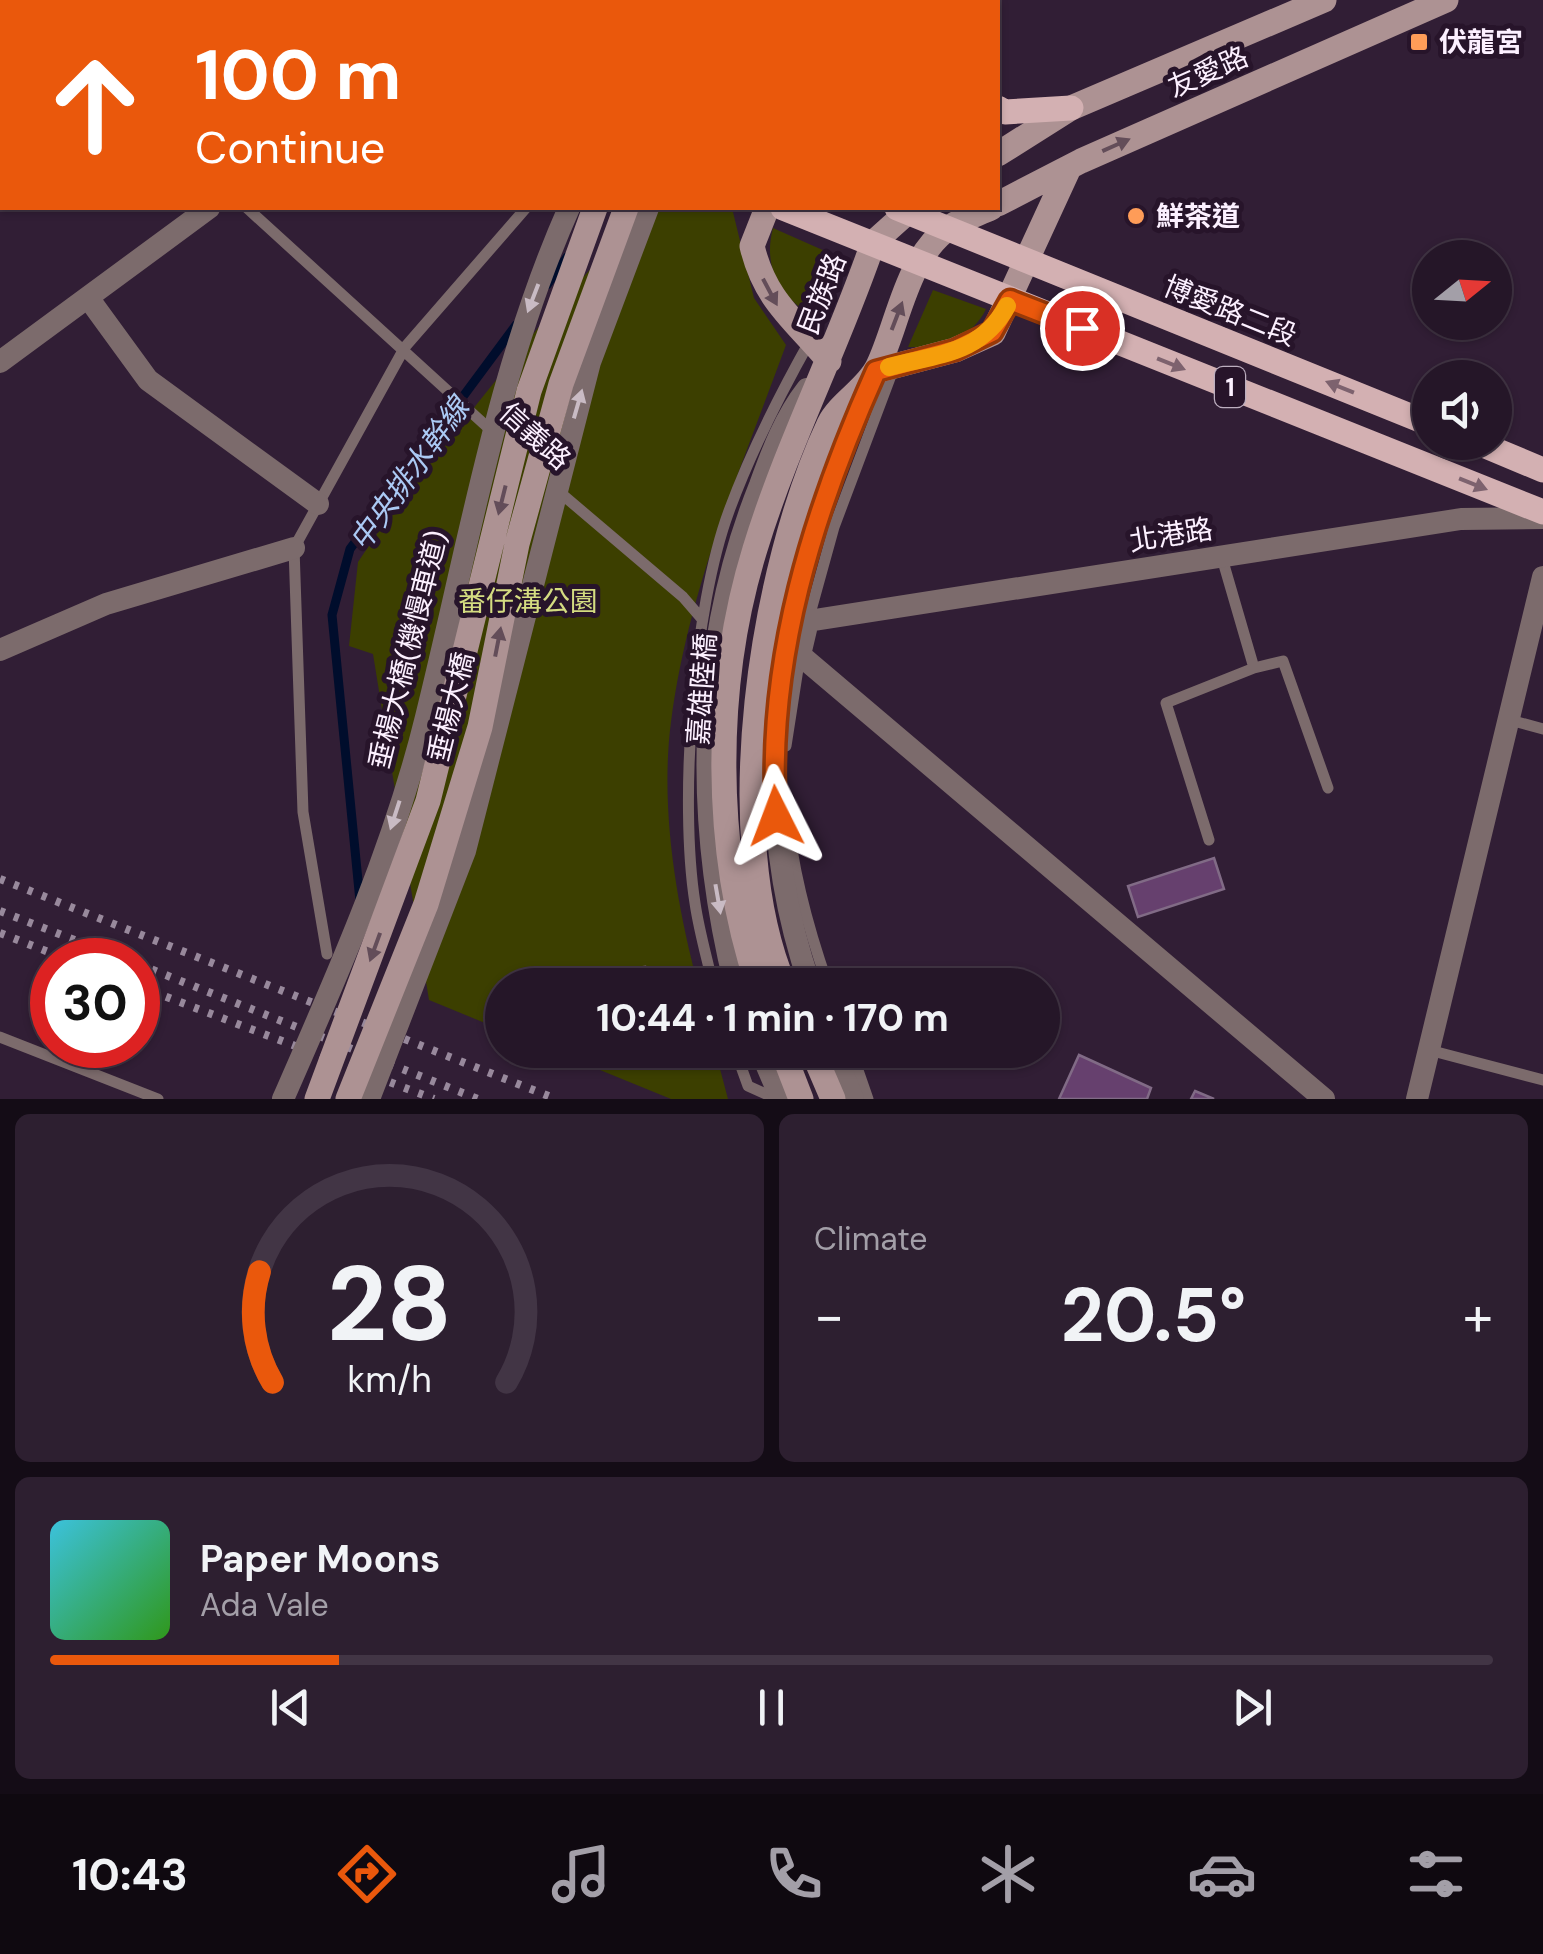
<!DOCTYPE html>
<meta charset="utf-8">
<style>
:root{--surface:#251628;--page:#2d1f30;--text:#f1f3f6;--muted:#a39fa8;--line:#423545;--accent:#ea580c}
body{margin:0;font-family:"DM Sans","Noto Sans TC",sans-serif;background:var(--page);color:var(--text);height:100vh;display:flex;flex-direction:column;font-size:38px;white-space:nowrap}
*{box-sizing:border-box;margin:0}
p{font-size:32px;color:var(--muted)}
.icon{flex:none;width:55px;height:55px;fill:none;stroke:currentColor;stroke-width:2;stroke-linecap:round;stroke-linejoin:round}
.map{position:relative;height:1099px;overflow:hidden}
.sheet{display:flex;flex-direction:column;gap:15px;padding:15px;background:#140c16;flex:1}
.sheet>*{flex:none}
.guide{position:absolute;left:0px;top:0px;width:1000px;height:210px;box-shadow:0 2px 8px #0004,0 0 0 2px var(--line);background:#ea580c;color:#fff;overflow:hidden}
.needle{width:65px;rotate:72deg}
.buttons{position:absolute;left:1412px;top:240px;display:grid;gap:20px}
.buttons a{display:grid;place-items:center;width:100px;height:100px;border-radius:50%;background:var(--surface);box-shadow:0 2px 8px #0004,0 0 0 2px var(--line);font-size:50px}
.speed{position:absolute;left:30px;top:938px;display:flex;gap:20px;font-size:50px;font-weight:700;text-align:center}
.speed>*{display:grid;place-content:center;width:130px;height:130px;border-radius:50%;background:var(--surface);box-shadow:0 2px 8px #0004,0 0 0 2px var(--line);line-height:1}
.speed .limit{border:15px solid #d22;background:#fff;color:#111}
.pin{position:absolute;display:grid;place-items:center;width:85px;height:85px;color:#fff;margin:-42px;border:5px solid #fff;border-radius:50%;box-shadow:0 2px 10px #0007}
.me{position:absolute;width:110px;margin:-55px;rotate:357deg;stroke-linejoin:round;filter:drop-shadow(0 0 8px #0008)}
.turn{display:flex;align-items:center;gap:35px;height:210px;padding:0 30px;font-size:45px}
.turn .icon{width:130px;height:130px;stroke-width:2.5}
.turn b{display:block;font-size:70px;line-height:85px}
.big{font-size:75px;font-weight:700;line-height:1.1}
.sheet .card{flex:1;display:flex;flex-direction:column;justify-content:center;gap:15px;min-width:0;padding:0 35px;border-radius:15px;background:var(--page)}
.sheet .dial{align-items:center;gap:0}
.dial svg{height:260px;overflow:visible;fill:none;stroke:var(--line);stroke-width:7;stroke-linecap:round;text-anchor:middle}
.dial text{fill:var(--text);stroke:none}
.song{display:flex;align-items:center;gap:30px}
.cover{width:120px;height:120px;border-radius:15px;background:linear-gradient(135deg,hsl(190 70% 55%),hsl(110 70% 35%))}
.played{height:10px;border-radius:5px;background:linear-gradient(90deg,var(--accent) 20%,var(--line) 20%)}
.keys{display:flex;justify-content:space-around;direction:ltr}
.heat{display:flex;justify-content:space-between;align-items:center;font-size:55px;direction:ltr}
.sheet .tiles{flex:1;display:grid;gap:15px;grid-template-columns:1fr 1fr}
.card:last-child{grid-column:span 2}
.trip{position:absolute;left:485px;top:968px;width:575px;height:100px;border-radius:50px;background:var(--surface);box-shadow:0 2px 8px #0004,0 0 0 2px var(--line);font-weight:700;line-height:100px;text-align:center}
.dock{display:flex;height:160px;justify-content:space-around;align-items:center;background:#0f0910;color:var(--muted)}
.dock .icon{width:70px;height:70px}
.dock .active{color:var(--accent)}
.dock b{font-size:45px;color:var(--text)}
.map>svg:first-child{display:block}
.green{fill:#3c3f00}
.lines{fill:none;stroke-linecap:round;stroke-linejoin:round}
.stream{stroke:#000d2c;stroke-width:9}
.building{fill:#66406e;stroke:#816b86;stroke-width:2.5}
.lane{stroke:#7c6b6c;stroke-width:11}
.street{stroke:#7c6b6c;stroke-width:22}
.secondary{stroke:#ad9293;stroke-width:25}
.primary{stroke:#d3b0b2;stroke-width:25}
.rail{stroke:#98899c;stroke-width:8;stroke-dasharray:5 10;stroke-linecap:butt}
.street-bridge{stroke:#7c6b6c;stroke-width:22}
.secondary-bridge{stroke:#ad9293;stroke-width:25}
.oneway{fill:#634d59}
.oneway2{fill:#c9bbc4}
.oneway3{fill:#7d626e}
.route-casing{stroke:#983908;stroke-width:25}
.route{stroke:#ea580c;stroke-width:18}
.slow{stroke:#f59e0b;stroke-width:18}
.poi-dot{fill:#fe9c58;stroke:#27142a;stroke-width:4}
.labels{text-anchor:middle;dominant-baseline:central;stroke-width:10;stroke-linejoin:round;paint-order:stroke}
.shield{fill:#27142a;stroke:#bcaebf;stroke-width:2.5}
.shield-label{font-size:25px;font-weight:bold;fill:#fcf0ff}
.poi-label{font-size:28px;font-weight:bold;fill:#fcf0ff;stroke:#27142a;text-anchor:start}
.street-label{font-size:28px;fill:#fcf0ff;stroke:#27142a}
.park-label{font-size:28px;fill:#d4dc81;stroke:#27142a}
.water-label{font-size:30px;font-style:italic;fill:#abc9f4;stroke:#27142a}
</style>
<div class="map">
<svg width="1543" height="1099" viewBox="0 0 1543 1099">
<rect width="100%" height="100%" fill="#311e35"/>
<path class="green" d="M646 208H732L754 298 786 345C741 468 688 590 671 722 660 807 676 902 698 985H502V1030L429 1000 373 654 349 646 358 562 399 501 546 318Z
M773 228 843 259 818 318C782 301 762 269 773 228Z
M933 290 986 309C972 339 939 348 908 347Z
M551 1050H715L728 1099H671Z"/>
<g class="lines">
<path class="stream" d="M91 2 93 0
M770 2 771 0
M547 285 567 257
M360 901 332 615 350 549 516 325"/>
</g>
<path class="building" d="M1214 858 1224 889 1138 917 1128 886Z
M645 967 647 985H575L574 976Z
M1079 1055 1151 1088 1147 1099H1059Z
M1195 1091 1214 1099H1191Z"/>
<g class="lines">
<path class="lane" d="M17 0 20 2
M812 2 814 0
M247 208 495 434
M557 490 683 597 702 619
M808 621 834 527 893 370
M1254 668 1283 661 1328 788
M1510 720 1543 729
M786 746 800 656
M787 810C792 869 808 928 828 985
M1209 840 1166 703 1254 668 1222 558
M327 954 303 812 294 548 405 347 526 208
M713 985C707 958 699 931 695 903 679 801 693 608 729 511 751 451 780 394 811 339
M0 1037 158 1099
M735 1050 748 1086 777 1099
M851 1050 868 1099
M1429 1050 1543 1080"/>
<path class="street" d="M660 2 661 0
M742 2 743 0
M0 135 2 133
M89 299 148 380 318 504
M0 362 209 208
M0 650 106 604 294 548
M735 985C694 818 696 645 760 485 772 452 785 417 807 389
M810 985C738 776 785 574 873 378
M760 1050 781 1099
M833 1050 853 1099
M1324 1099 800 655 808 621 1461 519 1543 518
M1417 1099 1543 577"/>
<path class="secondary" d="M329 2 330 0
M682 2 684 0
M717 2 718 0
M998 154 1071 108 1324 0
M998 204 1081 161 1446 0
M767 208 752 246C765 301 795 320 829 361
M876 371 955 350 993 333 1069 168
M758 985C713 850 713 685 755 549 787 444 838 346 873 243L912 208
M784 985C720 834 761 569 829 424 840 402 867 389 878 366 899 322 906 257 950 227 962 219 978 214 991 208
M782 1050 801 1099
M812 1050 833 1099"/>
<path class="primary" d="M305 0 311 2
M413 0 419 2
M998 108 1005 112 1071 108
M783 208 1543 512
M897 208 1430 424
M1476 442 1543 470"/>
<path class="rail" d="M0 879 556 1099
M0 911 126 960
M0 933 69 960
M138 964 478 1099
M138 986 434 1099"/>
<path class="street-bridge" d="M283 1099C337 976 394 848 426 717 469 545 497 370 569 208
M369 1099 465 851 590 362 648 208"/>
<path class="secondary-bridge" d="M317 1099 428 801 529 391 595 208
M348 1099 426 904 480 727 517 544 561 384 626 208"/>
</g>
<defs><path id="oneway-solid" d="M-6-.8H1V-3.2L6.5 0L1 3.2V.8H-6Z" transform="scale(2.5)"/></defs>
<g class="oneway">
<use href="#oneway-solid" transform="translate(1116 145) rotate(-24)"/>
<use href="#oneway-solid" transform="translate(770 292) rotate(62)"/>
<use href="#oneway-solid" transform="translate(897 316) rotate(-69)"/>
<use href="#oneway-solid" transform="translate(502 500) rotate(104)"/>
<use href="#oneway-solid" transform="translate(498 642) rotate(-79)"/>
<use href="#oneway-solid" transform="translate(375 947) rotate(110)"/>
</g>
<g class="oneway2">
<use href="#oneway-solid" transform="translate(533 298) rotate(111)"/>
<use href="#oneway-solid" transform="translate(578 404) rotate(-74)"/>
<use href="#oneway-solid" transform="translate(395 815) rotate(108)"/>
<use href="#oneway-solid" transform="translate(718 899) rotate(80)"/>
</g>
<g class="oneway3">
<use href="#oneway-solid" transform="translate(1171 364) rotate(22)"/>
<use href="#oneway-solid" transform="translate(1340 387) rotate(-158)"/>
<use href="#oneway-solid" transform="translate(1473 484) rotate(22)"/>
</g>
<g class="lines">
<g class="route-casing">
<path id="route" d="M776 816C766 660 813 512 876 371L955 350 992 332 1010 300 1082 328"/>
</g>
<use href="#route" class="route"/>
<path class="slow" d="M889 367C938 354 981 354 1007 306"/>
</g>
<g class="poi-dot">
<rect x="1409" y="32" width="20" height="20" rx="5"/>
<circle cx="1136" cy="216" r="10"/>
</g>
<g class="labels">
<rect class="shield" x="1215" y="367" width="30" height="40" rx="8"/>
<g class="shield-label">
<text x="1230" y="387">1</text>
</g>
<g class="poi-label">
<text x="1439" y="42">伏龍宮</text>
<text x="1156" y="216">鮮茶道</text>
</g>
<g class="street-label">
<text transform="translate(1208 72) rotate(-24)">友愛路</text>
<text transform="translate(822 294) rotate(-69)">民族路</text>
<text transform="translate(1230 311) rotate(22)">博愛路二段</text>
<text transform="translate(535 436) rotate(42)">信義路</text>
<text transform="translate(1171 535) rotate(-9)">北港路</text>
<text transform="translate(408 650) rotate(-76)">垂楊大橋(機慢車道)</text>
<text transform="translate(702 689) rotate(-86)">嘉雄陸橋</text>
<text transform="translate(451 707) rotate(-76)">垂楊大橋</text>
</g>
<g class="park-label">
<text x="528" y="601">番仔溝公園</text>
</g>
<g class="water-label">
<text transform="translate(409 474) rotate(-54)">中央排水幹線</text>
</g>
</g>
</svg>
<div class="buttons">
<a><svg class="needle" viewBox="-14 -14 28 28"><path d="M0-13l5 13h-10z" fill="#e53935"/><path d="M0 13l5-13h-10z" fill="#a39fa8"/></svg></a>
<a><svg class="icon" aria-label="sound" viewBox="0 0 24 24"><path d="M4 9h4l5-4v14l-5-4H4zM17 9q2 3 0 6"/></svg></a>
</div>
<div class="speed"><div class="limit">30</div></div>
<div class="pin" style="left:1082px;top:328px;background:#d93025"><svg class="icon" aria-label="arrive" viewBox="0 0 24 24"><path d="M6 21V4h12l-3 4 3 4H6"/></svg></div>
<svg class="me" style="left:776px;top:816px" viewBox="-20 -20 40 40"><path d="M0-17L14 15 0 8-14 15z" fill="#ea580c" stroke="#fff" stroke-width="4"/></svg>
<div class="trip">10:44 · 1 min · 170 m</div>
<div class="guide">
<div class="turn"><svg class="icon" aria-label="ahead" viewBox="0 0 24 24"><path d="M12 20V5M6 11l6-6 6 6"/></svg><div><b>100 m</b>Continue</div></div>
</div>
</div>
<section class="sheet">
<div class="tiles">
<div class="card dial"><svg viewBox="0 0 100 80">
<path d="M14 69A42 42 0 1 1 86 69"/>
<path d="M14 69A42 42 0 0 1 10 35" stroke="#ea580c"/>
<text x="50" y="56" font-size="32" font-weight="700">28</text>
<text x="50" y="72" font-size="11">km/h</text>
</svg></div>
<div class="card"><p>Climate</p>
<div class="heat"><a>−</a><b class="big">20.5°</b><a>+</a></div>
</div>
<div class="card">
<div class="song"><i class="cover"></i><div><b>Paper Moons</b><p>Ada Vale</p></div></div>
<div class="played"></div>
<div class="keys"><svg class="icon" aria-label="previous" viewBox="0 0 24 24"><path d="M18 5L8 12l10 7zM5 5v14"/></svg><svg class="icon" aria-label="pause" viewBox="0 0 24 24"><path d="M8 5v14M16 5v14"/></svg><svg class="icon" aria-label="next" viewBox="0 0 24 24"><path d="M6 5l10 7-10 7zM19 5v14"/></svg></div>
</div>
</div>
</section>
<nav class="dock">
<b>10:43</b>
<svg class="icon active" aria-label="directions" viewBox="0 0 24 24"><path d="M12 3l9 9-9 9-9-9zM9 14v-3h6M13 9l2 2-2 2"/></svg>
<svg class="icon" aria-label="music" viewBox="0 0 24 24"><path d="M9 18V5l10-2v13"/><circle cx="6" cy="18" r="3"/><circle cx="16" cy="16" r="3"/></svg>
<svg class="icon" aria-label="phone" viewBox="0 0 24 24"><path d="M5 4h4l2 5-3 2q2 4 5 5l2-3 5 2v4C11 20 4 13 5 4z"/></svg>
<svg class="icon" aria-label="climate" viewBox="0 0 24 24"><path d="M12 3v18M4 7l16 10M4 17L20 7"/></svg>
<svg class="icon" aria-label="car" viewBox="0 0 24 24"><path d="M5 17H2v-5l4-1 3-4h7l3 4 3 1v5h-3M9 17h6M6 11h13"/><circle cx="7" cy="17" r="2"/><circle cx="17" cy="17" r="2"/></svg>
<svg class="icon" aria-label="filters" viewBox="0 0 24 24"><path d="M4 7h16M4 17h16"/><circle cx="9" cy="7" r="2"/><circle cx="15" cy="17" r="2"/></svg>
</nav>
